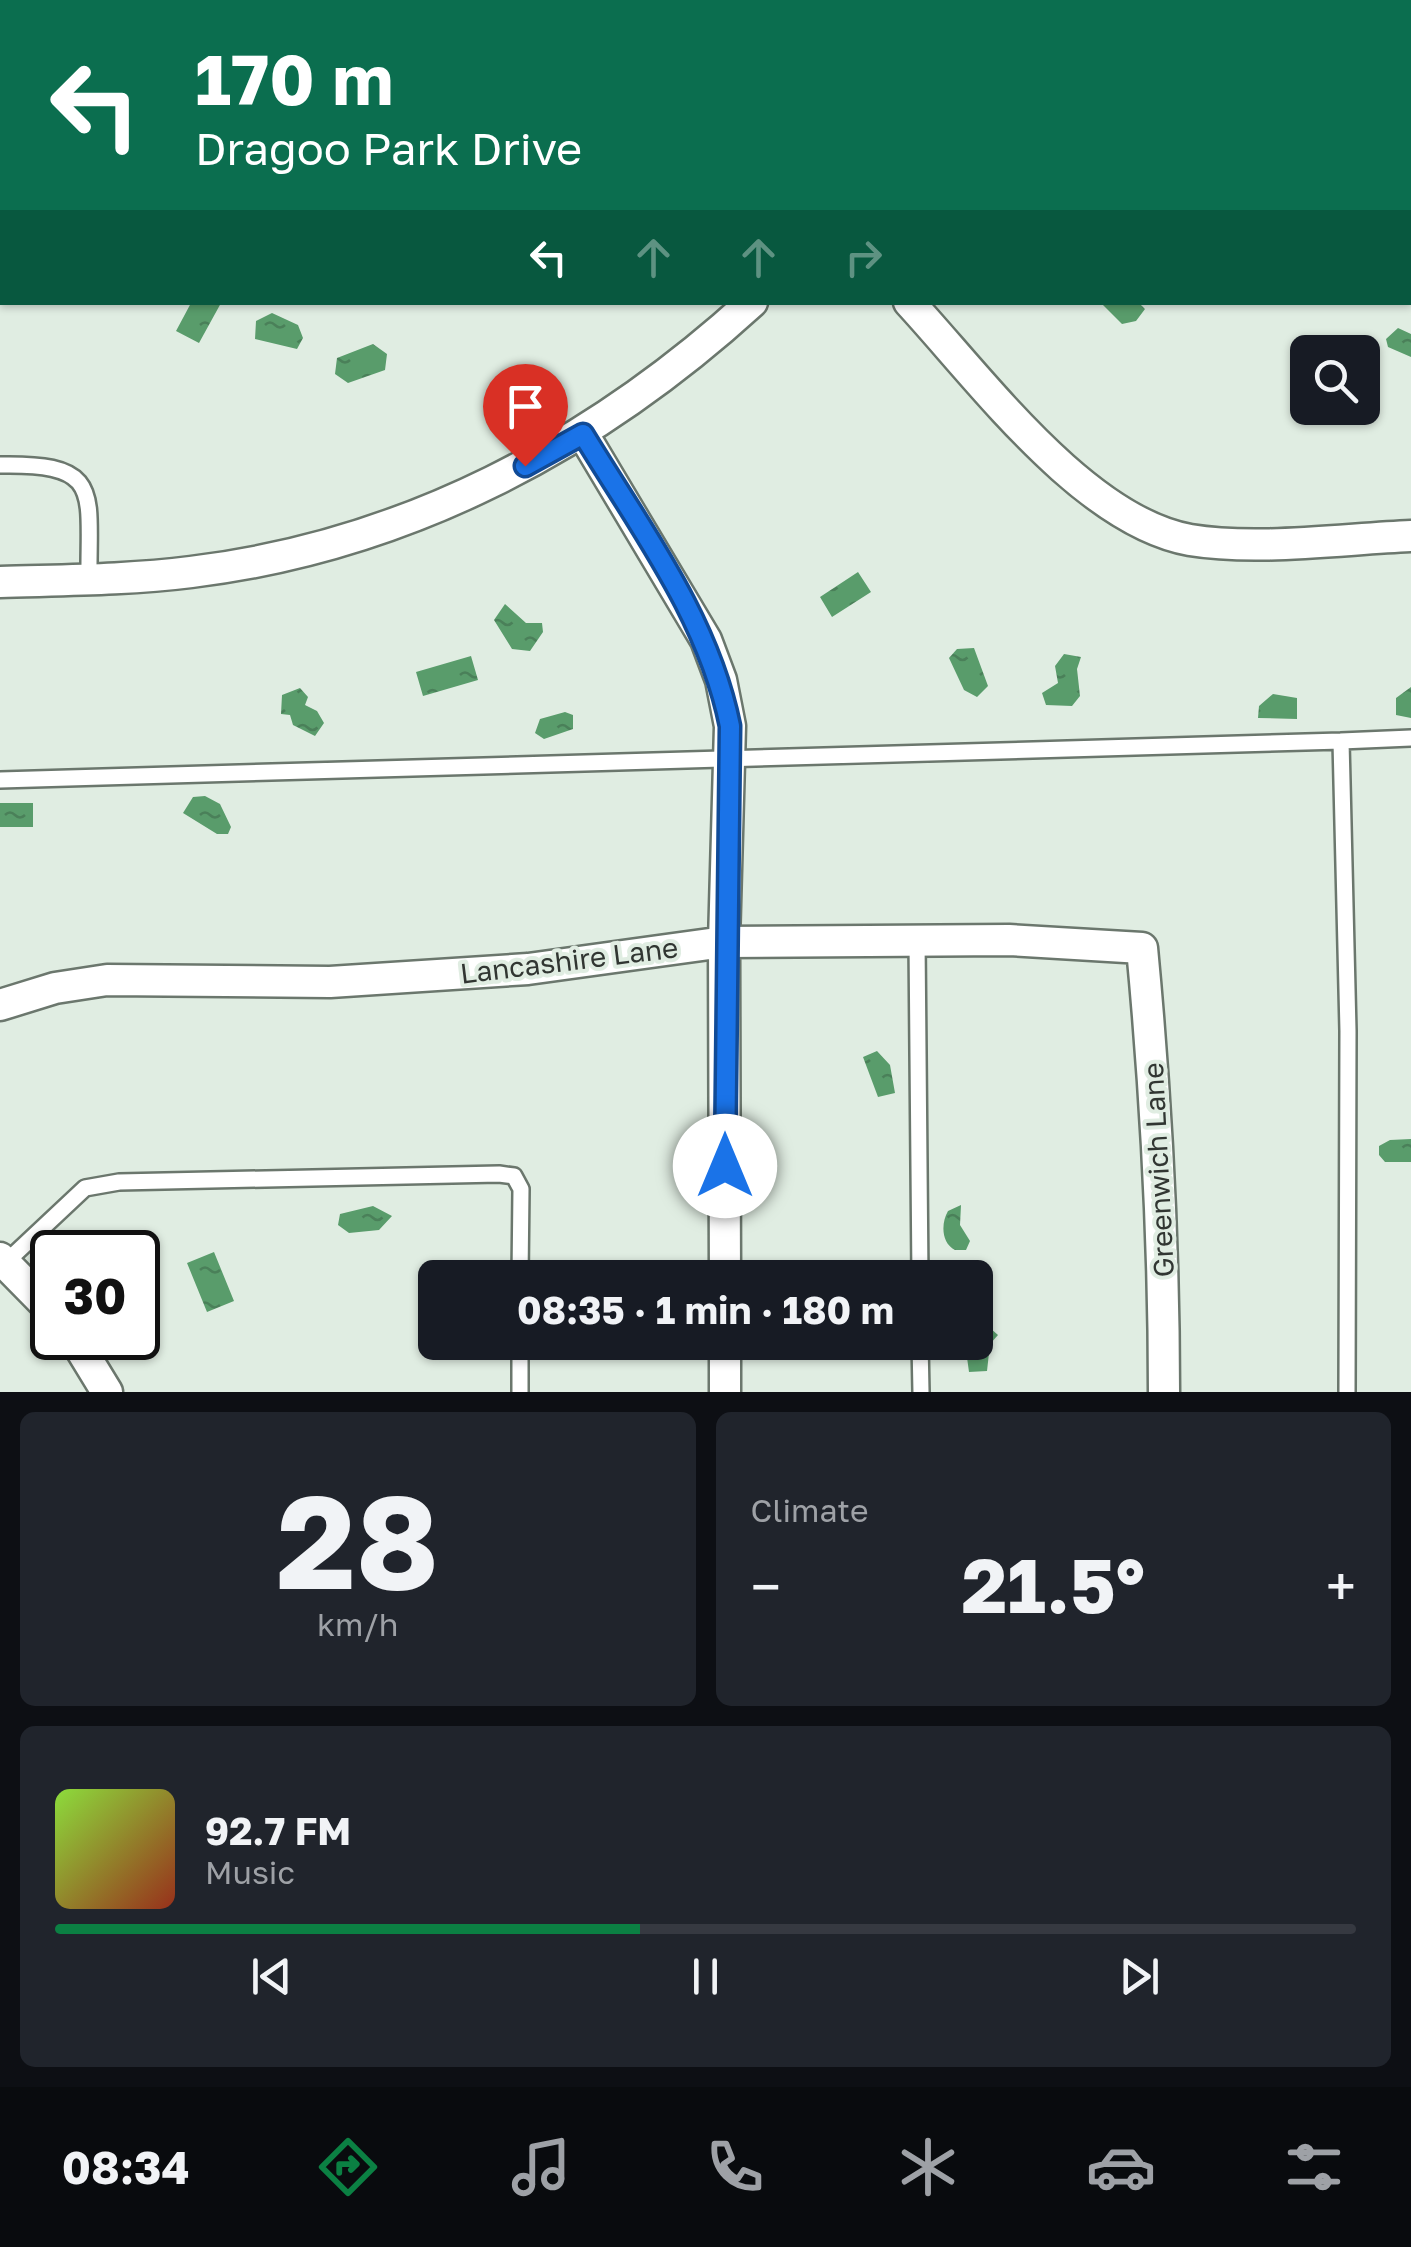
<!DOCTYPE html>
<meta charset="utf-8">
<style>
:root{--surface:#171b24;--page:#20242c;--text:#f1f3f6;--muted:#9ea1a6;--line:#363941;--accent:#0b8043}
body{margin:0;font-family:"Golos Text",sans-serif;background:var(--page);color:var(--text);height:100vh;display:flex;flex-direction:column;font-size:38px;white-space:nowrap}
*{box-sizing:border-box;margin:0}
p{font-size:32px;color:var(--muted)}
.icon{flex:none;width:55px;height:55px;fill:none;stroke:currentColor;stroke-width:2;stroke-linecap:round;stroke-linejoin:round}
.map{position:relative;height:1392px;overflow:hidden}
.side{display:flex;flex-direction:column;gap:20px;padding:20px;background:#0d0f14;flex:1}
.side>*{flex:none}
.guide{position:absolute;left:0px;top:0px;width:1412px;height:305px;box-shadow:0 2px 8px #0004;background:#0b6e4f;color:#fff;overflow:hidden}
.buttons{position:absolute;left:1290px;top:335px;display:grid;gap:20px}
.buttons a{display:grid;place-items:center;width:90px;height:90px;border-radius:15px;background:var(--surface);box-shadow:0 2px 8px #0004;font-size:50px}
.speed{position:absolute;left:30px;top:1230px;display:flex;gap:20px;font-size:50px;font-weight:700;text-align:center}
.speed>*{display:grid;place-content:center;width:130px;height:130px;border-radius:50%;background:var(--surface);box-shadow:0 2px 8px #0004;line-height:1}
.speed .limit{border:5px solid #111;border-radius:15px;background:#fff;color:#111}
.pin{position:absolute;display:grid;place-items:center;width:85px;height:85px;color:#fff;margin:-102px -42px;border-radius:50% 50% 50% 0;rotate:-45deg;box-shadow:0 0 10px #0007}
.pin .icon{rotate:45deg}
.me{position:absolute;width:110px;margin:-55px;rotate:0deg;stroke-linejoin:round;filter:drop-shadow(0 0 8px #0008)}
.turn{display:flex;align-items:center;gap:35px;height:210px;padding:0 30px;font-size:45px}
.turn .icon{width:130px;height:130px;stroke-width:2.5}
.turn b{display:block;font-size:70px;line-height:85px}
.lanes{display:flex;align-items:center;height:95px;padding:0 30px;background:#0003;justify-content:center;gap:50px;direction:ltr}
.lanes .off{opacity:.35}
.big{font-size:75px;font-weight:700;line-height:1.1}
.side .card{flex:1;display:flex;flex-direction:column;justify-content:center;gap:15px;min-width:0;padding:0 35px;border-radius:15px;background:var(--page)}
.side .dial{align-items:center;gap:0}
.dial b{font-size:130px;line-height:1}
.song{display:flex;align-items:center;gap:30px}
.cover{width:120px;height:120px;border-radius:15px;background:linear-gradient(135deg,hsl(90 70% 55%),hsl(10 70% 35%))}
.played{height:10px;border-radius:5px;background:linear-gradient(90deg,var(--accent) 45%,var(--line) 45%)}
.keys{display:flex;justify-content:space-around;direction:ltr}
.heat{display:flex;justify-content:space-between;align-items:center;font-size:55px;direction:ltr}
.side .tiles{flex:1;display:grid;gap:20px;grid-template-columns:1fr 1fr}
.card:last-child{grid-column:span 2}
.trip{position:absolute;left:418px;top:1260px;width:575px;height:100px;border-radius:15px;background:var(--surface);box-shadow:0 2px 8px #0004;font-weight:700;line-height:100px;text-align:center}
.tab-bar{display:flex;height:160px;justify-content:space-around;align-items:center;background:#090b0e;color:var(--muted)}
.tab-bar .icon{width:70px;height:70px}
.tab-bar .current{color:var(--accent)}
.tab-bar b{font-size:45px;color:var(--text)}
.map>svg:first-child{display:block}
.water{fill:url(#water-ripples)}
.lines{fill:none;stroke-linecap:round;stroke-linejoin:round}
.service-casing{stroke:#6b776d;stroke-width:20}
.minor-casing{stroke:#6b776d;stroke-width:35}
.service{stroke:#fff;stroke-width:15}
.minor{stroke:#fff;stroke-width:30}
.route-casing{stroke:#114b97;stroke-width:25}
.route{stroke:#1a73e8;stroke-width:18}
.labels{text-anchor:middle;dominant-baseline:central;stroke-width:8;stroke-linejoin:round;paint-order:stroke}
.street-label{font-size:28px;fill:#313632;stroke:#e0ede2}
</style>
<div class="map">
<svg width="1411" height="1392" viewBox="0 0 1411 1392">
<defs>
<pattern id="water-ripples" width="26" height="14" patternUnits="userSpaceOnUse" patternTransform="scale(2.5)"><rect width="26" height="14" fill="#599c6b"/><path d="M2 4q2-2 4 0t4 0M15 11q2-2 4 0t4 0" fill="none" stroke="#4a8059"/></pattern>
</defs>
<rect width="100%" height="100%" fill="#e0ede2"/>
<path class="water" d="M191 303H221L199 343 176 331Z
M1101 303H1139L1145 309 1136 321 1122 324Z
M272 313 298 325 303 338 297 349 255 339 256 321Z
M1398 328 1411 334V357L1388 347 1386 339Z
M373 344 387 354 385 370 348 383 335 374 337 358Z
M858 572 871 592 832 617 820 597Z
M505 604 526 623H542L543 632 530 651 512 649 494 620Z
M974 648 988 686 977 697 964 690 949 658 957 649Z
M1064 654 1081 657 1077 669 1080 696 1072 706 1046 705 1042 693 1058 683 1055 666Z
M471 656 478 680 423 696 416 672Z
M1411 687V718L1396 715V698Z
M300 688 308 697 305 705 317 711 324 723 315 736 293 725 290 715 281 714 282 695Z
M1273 694 1297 698V719L1258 718 1259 706Z
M565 712 573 715V729L544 739 535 733 540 719Z
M205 796 220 804 231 827 228 834H217L183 813 193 797Z
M0 803H33V827H0Z
M877 1051 890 1065 895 1093 878 1097 863 1057Z
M1411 1139V1162H1385L1379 1155V1146L1390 1140Z
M961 1205 960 1225 970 1241 966 1250H955C941 1243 941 1223 948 1211Z
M373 1206 392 1216 379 1230 349 1233 338 1225 340 1214Z
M214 1252 234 1301 207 1312 187 1263Z
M982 1321 998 1335 990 1344 987 1371 969 1372 965 1343 975 1342V1328Z"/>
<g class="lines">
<g class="service-casing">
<path id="service" d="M0 465C104 463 88 492 89 580
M0 780 1341 741
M917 940 920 1278
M3 1265 85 1188 119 1182 499 1174 514 1176 521 1189 520 1278
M920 1342 921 1392
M520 1392V1342
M1347 1392 1348 1031 1341 741 1411 738"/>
</g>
<g class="minor-casing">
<path id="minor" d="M877 0 882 2
M533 2 535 0
M974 2 976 0
M1410 158H1411
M909 302C981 380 1084 521 1190 540 1257 551 1342 539 1411 536
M583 434 706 640 721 680 730 726 724 942 725 1278
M0 582C63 580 128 580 191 572 405 546 593 447 752 302
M0 1005 55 988 107 980 330 982 528 969 724 942 1009 940 1142 948C1156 1096 1164 1243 1164 1392
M0 1258 52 1311
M74 1338 107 1392
M725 1342V1392"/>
</g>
<use href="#service" class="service"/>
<use href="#minor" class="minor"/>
</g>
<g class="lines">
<g class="route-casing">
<path id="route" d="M525 466 583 434C640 528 708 617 730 726L725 1166"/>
</g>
<use href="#route" class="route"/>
</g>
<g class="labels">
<g class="street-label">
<text transform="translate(569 960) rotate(-7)">Lancashire Lane</text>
<text transform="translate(1158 1170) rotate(-93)">Greenwich Lane</text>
</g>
</g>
</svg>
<div class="buttons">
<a><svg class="icon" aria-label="search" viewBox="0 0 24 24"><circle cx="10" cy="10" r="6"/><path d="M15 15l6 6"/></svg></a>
</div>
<div class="speed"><div class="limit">30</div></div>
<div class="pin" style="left:525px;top:466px;background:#d93025"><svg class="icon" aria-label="arrive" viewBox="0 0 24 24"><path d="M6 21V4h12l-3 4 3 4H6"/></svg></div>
<svg class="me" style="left:725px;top:1166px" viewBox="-20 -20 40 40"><circle r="19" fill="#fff"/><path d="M0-13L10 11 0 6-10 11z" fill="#1a73e8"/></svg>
<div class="trip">08:35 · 1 min · 180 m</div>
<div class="guide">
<div class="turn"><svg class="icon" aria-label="left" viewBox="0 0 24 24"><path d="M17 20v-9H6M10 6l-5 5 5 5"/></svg><div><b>170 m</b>Dragoo Park Drive</div></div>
<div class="lanes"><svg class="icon" aria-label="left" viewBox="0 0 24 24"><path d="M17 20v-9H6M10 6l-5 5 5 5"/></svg><svg class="icon off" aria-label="ahead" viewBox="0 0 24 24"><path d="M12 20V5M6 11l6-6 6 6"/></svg><svg class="icon off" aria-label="ahead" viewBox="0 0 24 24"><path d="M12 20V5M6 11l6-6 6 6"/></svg><svg class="icon off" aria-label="right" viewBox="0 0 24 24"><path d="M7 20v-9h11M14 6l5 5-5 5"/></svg></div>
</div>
</div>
<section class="side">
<div class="tiles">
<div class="card dial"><b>28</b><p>km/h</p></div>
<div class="card"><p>Climate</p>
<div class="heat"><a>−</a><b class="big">21.5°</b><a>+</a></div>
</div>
<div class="card">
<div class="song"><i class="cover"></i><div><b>92.7 FM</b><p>Music</p></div></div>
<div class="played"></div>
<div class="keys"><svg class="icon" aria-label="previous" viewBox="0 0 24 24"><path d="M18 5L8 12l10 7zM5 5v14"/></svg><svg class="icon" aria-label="pause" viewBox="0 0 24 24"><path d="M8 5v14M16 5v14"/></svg><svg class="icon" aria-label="next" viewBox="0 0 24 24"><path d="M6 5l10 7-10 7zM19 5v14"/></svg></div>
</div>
</div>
</section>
<nav class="tab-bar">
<b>08:34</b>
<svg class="icon current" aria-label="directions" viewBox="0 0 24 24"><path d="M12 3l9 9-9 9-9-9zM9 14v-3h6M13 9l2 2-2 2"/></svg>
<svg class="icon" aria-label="music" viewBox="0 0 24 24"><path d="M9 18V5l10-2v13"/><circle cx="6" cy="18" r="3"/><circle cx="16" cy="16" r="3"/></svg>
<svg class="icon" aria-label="phone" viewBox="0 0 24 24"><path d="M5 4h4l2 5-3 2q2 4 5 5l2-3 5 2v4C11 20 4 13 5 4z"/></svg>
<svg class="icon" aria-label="climate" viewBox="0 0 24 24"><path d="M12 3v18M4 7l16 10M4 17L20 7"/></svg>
<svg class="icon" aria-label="car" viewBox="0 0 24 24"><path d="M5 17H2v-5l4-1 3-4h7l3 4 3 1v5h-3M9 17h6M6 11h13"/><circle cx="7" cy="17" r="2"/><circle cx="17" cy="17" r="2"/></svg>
<svg class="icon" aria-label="filters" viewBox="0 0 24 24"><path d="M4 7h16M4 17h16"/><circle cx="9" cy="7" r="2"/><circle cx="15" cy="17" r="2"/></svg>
</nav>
